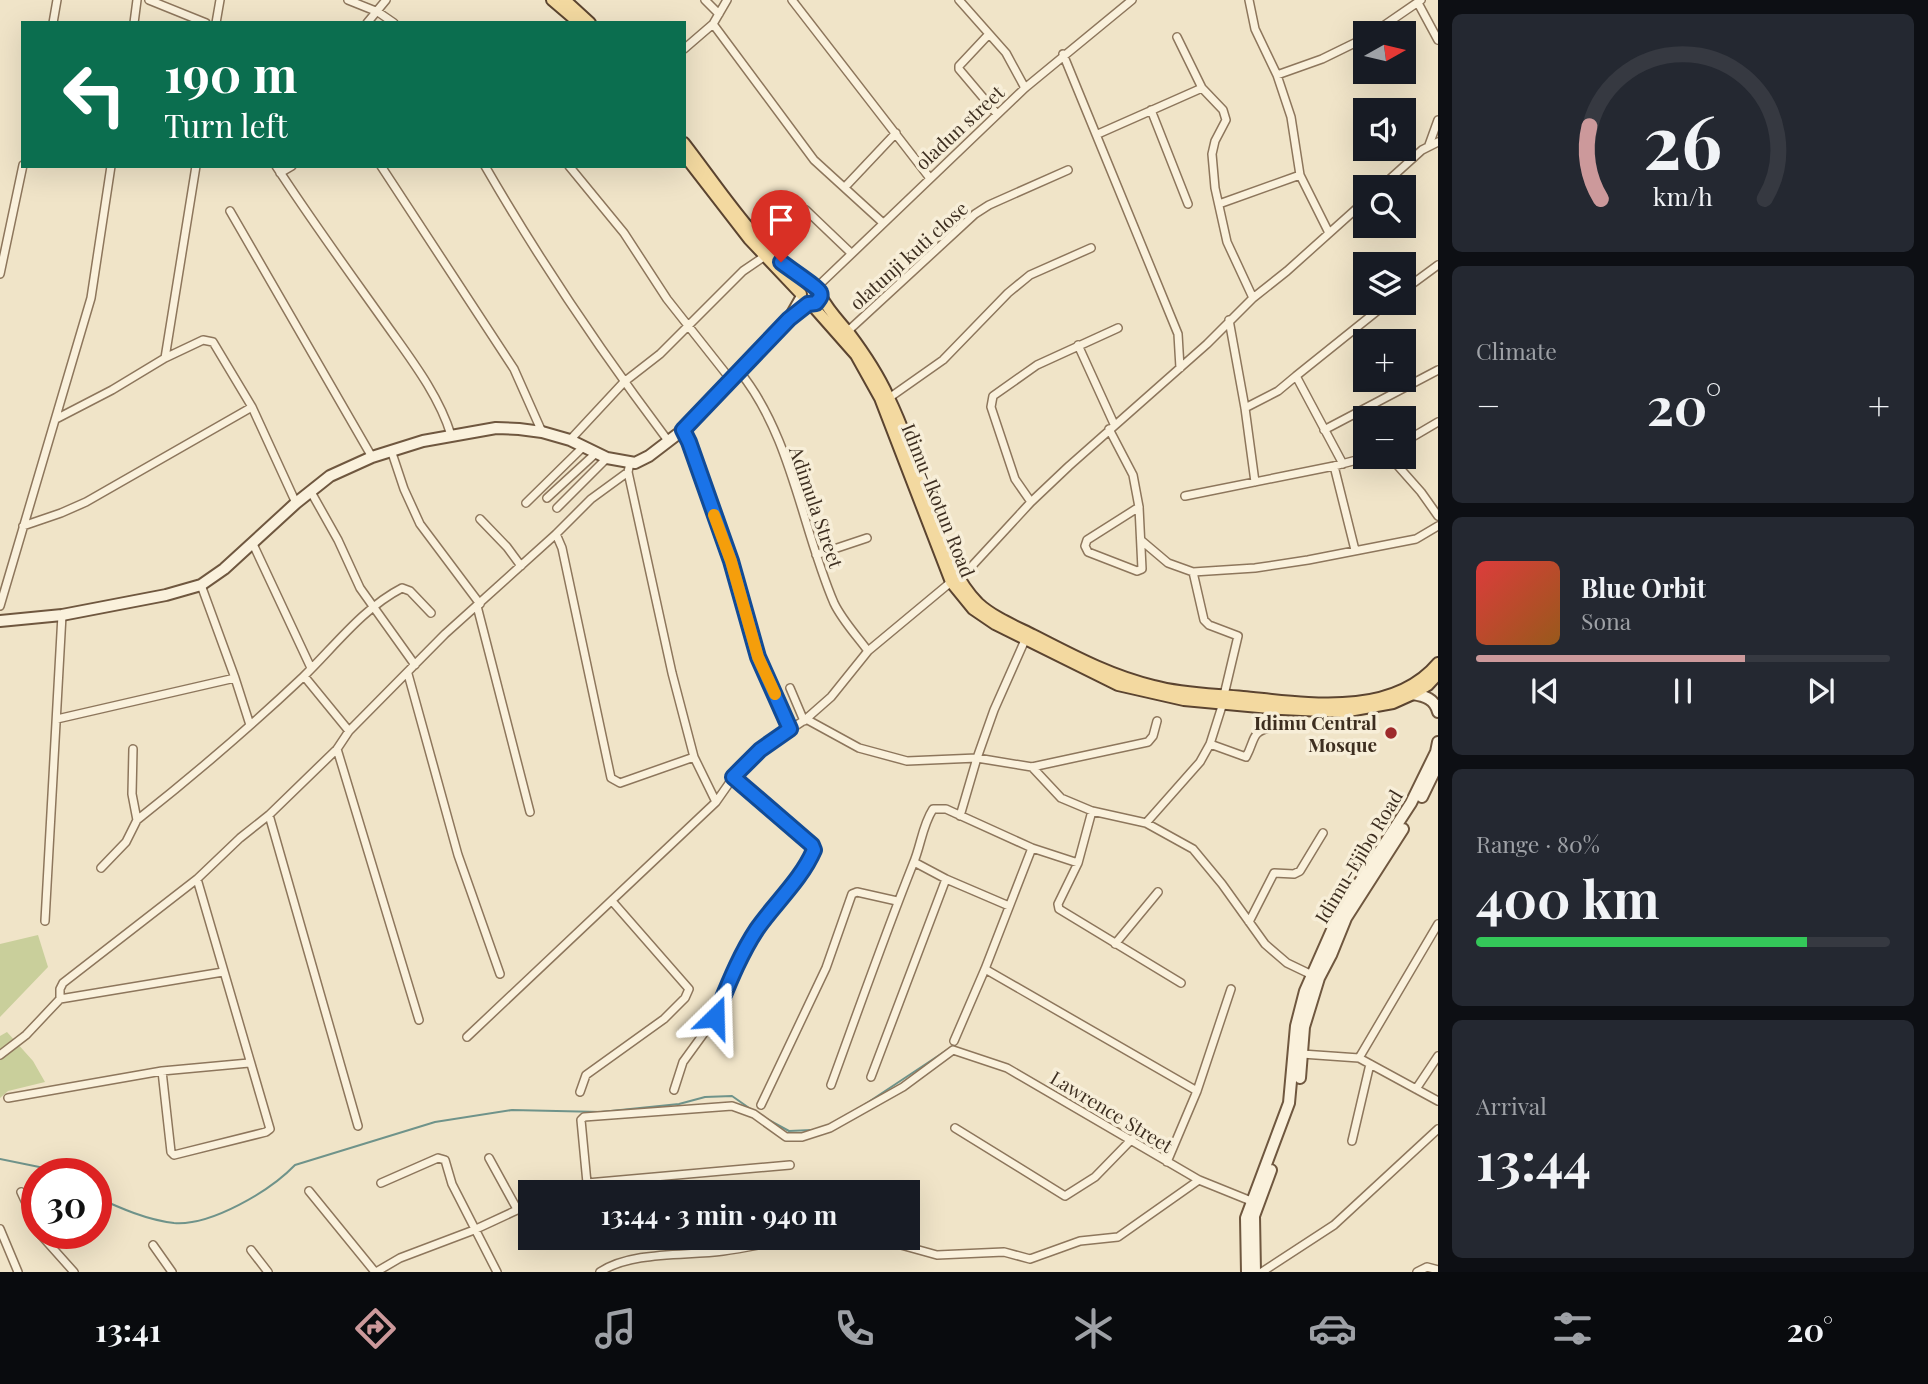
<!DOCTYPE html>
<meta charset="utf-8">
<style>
:root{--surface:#171b24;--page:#242831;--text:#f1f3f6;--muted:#9ea1a6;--line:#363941;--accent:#cc999b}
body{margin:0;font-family:"Playfair Display",serif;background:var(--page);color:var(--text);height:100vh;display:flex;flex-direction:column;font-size:26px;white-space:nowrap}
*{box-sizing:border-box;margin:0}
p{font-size:23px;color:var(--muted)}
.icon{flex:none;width:38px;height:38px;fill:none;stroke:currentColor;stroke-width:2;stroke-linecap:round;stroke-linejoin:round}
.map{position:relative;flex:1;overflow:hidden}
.sheet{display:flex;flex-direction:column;gap:14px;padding:14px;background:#0d0f14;width:490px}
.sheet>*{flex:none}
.top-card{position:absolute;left:21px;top:21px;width:665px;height:147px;border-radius:0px;box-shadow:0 7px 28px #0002;background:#0b6e4f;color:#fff;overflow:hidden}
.needle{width:46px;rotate:82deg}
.buttons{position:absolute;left:1353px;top:21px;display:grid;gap:14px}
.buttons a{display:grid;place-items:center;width:63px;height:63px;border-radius:0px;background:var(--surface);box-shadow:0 7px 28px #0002;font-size:35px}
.speed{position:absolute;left:21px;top:1158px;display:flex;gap:14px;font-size:35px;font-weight:700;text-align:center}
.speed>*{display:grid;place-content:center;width:91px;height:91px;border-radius:50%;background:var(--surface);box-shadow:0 7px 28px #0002;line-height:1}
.speed .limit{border:10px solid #d22;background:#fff;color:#111}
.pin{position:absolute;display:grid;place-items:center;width:60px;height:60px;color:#fff;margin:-72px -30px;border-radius:50% 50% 50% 0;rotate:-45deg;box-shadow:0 0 7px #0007}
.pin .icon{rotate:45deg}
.me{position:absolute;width:77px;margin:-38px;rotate:22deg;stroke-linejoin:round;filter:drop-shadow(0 0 5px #0008)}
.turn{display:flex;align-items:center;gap:24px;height:147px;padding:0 28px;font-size:32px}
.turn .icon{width:91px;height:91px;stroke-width:2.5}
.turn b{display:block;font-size:49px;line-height:60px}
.big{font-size:52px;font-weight:700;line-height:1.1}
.sheet .widget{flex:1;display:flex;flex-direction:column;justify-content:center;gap:10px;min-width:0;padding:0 24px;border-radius:10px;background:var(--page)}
.sheet .dial{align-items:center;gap:0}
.dial svg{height:182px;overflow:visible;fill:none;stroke:var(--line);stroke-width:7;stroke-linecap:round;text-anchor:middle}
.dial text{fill:var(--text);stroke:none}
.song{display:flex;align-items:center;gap:21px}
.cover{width:84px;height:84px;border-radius:10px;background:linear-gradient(135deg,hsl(0 70% 55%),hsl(30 70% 35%))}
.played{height:7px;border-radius:4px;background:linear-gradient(90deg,var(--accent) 65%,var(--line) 65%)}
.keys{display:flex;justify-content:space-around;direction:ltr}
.heat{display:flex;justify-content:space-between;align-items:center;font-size:38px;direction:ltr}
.charge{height:10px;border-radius:5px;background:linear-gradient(90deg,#34c759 80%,var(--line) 0)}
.trip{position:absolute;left:518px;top:1180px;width:402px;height:70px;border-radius:0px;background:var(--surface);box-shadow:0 7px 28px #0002;font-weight:700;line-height:70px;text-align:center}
.tab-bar{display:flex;height:112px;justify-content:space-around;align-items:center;background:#090b0e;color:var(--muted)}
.tab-bar .icon{width:49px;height:49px}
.tab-bar .selected{color:var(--accent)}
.tab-bar b{font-size:32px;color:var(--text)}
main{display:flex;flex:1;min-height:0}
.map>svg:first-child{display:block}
.green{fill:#c9cf9b}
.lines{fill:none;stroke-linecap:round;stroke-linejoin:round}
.stream{stroke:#6f938a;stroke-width:2}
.street-casing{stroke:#8d765c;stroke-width:10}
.secondary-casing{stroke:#6f573f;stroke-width:14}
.primary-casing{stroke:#5b4430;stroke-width:14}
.street{stroke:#faf1dc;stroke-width:7}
.secondary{stroke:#faf1dc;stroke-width:10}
.primary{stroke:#f3d9a0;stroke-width:10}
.route-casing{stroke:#114b97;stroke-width:18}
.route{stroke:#1a73e8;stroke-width:12}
.slow{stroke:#f59e0b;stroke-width:12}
.poi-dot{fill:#9e2a2b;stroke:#f7eed8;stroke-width:2.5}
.labels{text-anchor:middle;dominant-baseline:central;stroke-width:7;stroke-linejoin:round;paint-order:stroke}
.street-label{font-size:19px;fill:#3d2e20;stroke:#f7eed8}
.poi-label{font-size:19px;font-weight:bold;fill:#3d2e20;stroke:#f7eed8;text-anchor:end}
</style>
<main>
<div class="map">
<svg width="1438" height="1272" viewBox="0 0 1438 1272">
<rect width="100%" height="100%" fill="#f0e4c8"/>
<path class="green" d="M38 935 48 967 0 1017V944Z
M7 1032 33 1061 45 1082 8 1091 0 1098V1036Z"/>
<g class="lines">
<path class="stream" d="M864 1105 947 1050
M765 1118 789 1131 812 1130
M0 1159 54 1170 59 1174
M96 1197C120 1208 147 1220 174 1223 211 1226 270 1191 295 1165L435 1122 512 1110 601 1112 679 1104 705 1097 732 1096 752 1110"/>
<g class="street-casing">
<path id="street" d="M149 0 206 23
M348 0 378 12 394 23
M705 0 719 14
M792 0 929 177
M959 0 1006 53 1025 88
M1249 0 1255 29 1277 75 1291 117 1300 175 1329 233
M1418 3 1438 40
M53 23 57 0
M134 23 137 0
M216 23 220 0
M367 23 386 0
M713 24 814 160 882 222
M1373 33 1421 0
M989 34 959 66V69L997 114
M1177 37 1202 88
M684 49 713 24 727 0
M1063 54 1178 334 1180 368
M1277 75 1322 59 1365 38
M1151 110 1188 204
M1098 134 1202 88 1223 110 1226 120 1215 141 1212 154 1215 188 1227 242 1253 298
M1429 145 1438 120
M276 166C311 220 349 272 386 324 410 358 439 395 451 435
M381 166 514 369 542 432
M485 166C541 263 602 353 669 442
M569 166 624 233 667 299 731 380
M280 173 292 166
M845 187 896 133
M1381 187 1422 150 1438 142
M1219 204 1300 175
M230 211 372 457
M765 245 806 210 851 253
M0 274 23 165
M817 287 1025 88 1132 0
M1404 290 1438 265
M1229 320 1245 408 1255 482
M848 331 975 214 989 205 1068 170
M1078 345 1114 424
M165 358 203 340 213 342 252 407 296 503
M739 371C791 434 802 529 834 603 842 620 857 636 868 651
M1296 376 1387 303
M889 398 943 360 1008 293 1030 275 1091 248
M1245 408 1278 391 1296 376 1343 464
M56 419 112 390 165 358 196 166
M1109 429 1133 475 1139 507 1142 569 1137 571 1088 552 1085 546 1087 540 1139 507
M683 430 689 442 731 561 758 657 790 729
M1324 430 1438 370
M570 440 624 382 660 354 743 271 765 256
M1404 442 1438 422
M391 450 404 489 420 524 480 604
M1390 457 1421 492 1438 516
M1334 466 1355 550
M628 472 672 673 694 757 716 802
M311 492 338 540 360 588 415 665
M1185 496 1334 466 1368 457
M547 498 596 453
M1031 502 1015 479 991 407 993 396 1037 365 1118 328
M526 503 582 448
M557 508 607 458
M480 519 507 547 521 566
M23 526 61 513 86 502 252 407
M556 534 562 548 611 778 620 783 694 757
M1142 541 1168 563 1193 572 1255 568 1308 560 1416 539 1438 526
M253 544 311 668
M816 555 867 538
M1193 572 1204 620 1209 625 1238 636 1224 695
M959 580 1031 502 1069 466 1207 344 1253 298 1287 271 1365 201
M201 585 235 678 250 725
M0 606 91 298 111 166
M477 606 530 812
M408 674 458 855 500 974
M304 676 349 731
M790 688 804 721
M57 719 235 678
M806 719 859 748 907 761 977 758 1032 767 1148 742 1153 736 1157 721
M1210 744 1246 757C1256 739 1250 732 1272 727L1275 722
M133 749 132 794 137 820C194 775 250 727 303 677 334 647 363 608 402 588L410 591 431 613
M337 749 419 1020
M1032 767 1061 798 1092 811 1146 823 1193 849 1222 884 1265 944 1287 963 1312 975
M1092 811 1078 863 1058 904 1059 909 1181 983
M269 815 358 1126
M960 816 977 758 994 710 1025 640
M1146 823 1200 762 1210 744 1223 703
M914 862 946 879 1009 906
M101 868 126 842 137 820
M45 921 62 615
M1249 922 1274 873 1294 874 1300 871 1323 833
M1115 944 1158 892
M985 969 1197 1091
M60 999V989L63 983 197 879 240 838 269 815 337 749 349 731 445 634 556 534 591 499 628 472 630 463
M467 1037 716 802 737 772 759 750 806 719 831 697 868 651 951 582
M954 1041 985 969 1032 848
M1302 1054 1359 1058 1438 1101
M0 1055 26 1035 60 999 223 972
M1359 1058 1438 924
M162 1071 171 1152 174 1155 266 1132 270 1129 197 879
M871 1077 946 879
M831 1085C858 1011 884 937 913 864 921 846 922 826 933 809H946L1032 848 1078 863
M1416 1089 1438 1056
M674 1090 683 1062 715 1018 732 974 757 929 782 899 814 850 812 845 733 777
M580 1092 586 1075 664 1019 685 998 689 989 612 901
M8 1098 162 1071 249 1063
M761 1105 826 968 852 894 857 892 897 901
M955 1128 1065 1196 1095 1177 1132 1139
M1352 1141 1370 1064
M489 1158 517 1209
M1167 1162 1197 1091 1231 989
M381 1183 438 1158 445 1160 452 1184 497 1272
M587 1183 581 1120 584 1117 732 1106 754 1114 786 1137H802L830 1128 903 1087 953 1050 1007 1068 1199 1180 1251 1201
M309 1191 375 1272
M21 1192 37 1227
M572 1192 583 1189 587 1183 790 1165
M0 1229 18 1272
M40 1234 74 1272
M872 1237 937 1255 1004 1252 1030 1259 1080 1241 1118 1237 1199 1180
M153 1245 172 1272
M251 1250 268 1272
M376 1272 400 1258 474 1230 530 1204
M600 1272C632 1251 685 1256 723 1251 752 1247 780 1240 809 1237
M1262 1272 1334 1225 1438 1129
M1417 1272 1427 1267 1438 1270"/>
</g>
<g class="secondary-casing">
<path id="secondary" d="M789 319 801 298
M0 621 62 615 166 595 201 585 224 569 296 503 330 476 372 457 423 441 496 428 519 429 542 432 570 440 607 458 635 463 649 456 683 430 789 319 808 304
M1413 694C1425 696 1435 699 1438 712
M1422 797 1438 764
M1300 1078 1304 1027 1319 978 1331 955 1346 918 1403 829
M1247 1272 1246 1218 1289 1103 1296 1026 1305 991 1339 914 1411 803 1436 752 1438 742
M1255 1272 1254 1216 1271 1170"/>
</g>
<g class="primary-casing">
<path id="primary" d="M552 0 579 23
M565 0 590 23
M684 143C722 192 758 251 811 285
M684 155 749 239 801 294
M821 296C828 310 839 321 849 333 864 353 878 374 888 396 908 437 921 482 936 525 946 552 957 582 978 603 993 617 1015 626 1033 635 1072 655 1111 676 1154 686 1183 694 1214 694 1243 697 1306 703 1392 718 1438 663
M811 304 856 355 880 398 951 582 973 609 995 624 1118 685 1184 700 1281 709 1343 712 1393 703 1413 694 1428 685 1438 674"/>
</g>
<use href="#street" class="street"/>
<use href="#secondary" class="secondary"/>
<use href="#primary" class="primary"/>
</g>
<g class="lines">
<g class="route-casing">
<path id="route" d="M715 1017C727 988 739 956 757 929 775 903 801 880 814 850L812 845 733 777 760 750 790 729 758 657 731 561 689 442 683 430 789 319 808 304 816 303C819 299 822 297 820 292 819 288 787 267 781 262"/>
</g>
<use href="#route" class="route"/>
<path class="slow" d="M714 515 731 561 758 657 775 694"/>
</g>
<circle class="poi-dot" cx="1391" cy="733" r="7"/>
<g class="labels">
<g class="street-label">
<text transform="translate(959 127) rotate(-43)">oladun street</text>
<text transform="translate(908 255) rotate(-42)">olatunji kuti close</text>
<text transform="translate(939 500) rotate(68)">Idimu-Ikotun Road</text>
<text transform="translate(817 507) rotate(71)">Adimula Street</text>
<text transform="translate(1358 856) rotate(-59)">Idimu-Ejibo Road</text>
<text transform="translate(1112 1111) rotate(31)">Lawrence Street</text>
</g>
<g class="poi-label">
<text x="1377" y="722">Idimu Central<tspan x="1377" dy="22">Mosque</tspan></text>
</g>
</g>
</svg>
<div class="buttons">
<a><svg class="needle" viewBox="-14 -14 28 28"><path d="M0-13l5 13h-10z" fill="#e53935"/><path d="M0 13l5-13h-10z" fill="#9ea1a6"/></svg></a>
<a><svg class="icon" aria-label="sound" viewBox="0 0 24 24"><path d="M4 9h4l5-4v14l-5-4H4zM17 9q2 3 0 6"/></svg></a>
<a><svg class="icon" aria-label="search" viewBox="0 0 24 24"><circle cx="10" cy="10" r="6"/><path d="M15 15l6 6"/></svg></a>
<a><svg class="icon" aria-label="layers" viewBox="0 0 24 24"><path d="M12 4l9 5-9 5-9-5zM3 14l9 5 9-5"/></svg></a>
<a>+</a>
<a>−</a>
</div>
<div class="speed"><div class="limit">30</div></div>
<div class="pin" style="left:781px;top:262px;background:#d93025"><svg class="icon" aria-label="arrive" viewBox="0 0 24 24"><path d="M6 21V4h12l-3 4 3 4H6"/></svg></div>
<svg class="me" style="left:715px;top:1017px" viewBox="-20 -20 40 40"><path d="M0-17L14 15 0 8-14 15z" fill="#1a73e8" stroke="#fff" stroke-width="4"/></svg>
<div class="trip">13:44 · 3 min · 940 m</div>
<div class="top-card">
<div class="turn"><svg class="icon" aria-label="left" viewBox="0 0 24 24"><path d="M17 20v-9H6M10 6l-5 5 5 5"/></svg><div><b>190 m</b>Turn left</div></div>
</div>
</div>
<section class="sheet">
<div class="widget dial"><svg viewBox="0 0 100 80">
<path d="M14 69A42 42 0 1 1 86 69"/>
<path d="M14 69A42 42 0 0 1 9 37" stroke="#cc999b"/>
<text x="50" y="56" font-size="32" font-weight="700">26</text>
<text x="50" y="72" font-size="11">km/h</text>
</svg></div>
<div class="widget"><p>Climate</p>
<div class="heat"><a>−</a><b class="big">20°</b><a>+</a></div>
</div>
<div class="widget">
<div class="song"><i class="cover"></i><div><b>Blue Orbit</b><p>Sona</p></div></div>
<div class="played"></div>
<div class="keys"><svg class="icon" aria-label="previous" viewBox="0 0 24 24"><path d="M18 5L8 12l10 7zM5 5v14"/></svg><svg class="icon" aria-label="pause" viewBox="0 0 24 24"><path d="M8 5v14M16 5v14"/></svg><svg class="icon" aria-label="next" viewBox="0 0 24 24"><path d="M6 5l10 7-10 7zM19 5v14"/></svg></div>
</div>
<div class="widget"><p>Range · 80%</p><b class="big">400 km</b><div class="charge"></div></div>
<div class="widget"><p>Arrival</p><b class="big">13:44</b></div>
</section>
</main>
<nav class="tab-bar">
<b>13:41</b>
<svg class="icon selected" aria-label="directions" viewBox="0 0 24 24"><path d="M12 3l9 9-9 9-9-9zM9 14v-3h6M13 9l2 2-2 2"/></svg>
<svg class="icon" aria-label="music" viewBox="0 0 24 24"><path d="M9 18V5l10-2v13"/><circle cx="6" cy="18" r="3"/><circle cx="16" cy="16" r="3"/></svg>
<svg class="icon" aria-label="phone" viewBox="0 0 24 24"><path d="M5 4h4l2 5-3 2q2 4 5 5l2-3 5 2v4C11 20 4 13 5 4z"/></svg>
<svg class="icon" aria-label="climate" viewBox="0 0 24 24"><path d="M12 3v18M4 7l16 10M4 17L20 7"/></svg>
<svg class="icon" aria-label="car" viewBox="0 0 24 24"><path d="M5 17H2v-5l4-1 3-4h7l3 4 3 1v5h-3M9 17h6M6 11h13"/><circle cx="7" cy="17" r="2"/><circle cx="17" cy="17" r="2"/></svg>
<svg class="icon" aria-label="filters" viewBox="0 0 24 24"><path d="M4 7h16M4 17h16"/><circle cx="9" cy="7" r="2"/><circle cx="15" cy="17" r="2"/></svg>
<b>20°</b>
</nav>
